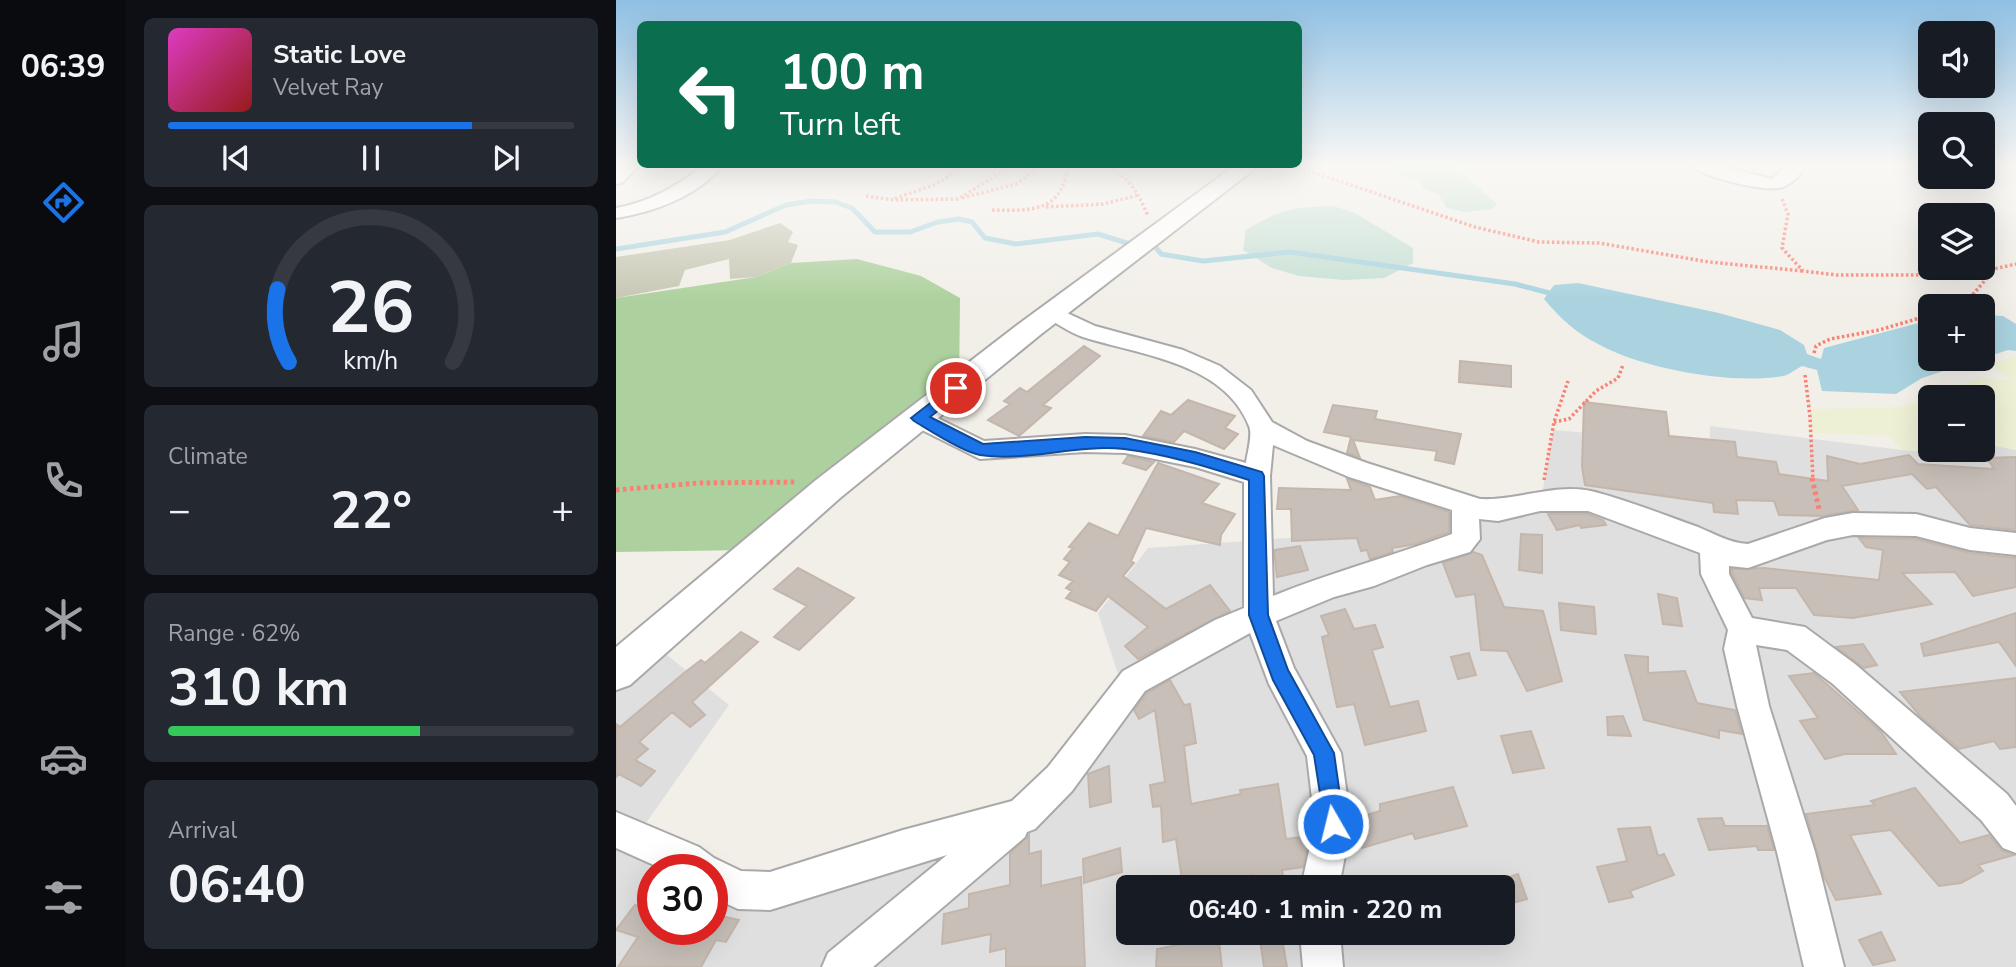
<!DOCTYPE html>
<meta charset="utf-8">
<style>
:root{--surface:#171b24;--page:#242831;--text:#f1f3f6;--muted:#9ea1a6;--line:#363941;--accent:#1a73e8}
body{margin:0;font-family:"Nunito Sans",sans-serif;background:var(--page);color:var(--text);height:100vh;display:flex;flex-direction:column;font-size:26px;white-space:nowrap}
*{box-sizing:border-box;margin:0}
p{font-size:23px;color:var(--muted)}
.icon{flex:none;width:38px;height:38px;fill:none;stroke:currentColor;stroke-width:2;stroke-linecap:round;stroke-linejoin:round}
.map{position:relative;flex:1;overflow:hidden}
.side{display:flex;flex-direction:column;gap:18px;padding:18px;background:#0d0f14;width:490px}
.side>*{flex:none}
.guide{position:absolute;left:21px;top:21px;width:665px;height:147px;border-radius:10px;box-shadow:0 7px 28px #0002;background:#0b6e4f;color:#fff;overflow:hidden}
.buttons{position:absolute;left:1302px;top:21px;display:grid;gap:14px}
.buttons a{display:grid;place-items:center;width:77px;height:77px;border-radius:10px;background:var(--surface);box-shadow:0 7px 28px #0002;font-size:35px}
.speed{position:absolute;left:21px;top:854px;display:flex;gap:14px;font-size:35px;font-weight:700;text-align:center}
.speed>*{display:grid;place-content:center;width:91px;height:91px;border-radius:50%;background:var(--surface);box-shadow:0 7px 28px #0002;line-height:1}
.speed .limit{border:10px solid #d22;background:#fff;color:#111}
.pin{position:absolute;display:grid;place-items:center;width:60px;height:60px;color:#fff;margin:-30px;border:4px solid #fff;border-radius:50%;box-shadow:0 2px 7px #0007}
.me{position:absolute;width:77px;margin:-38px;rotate:352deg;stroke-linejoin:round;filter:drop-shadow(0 0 5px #0008)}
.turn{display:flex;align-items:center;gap:24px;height:147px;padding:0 28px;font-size:32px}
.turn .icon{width:91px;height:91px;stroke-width:2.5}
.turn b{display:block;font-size:49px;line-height:60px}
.big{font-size:52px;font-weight:700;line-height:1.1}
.side .card{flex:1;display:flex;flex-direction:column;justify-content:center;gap:10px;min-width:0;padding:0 24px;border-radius:10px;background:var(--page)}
.side .dial{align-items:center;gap:0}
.dial svg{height:182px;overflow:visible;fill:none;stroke:var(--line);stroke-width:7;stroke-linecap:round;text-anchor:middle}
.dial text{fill:var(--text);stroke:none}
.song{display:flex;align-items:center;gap:21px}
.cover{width:84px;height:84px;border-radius:10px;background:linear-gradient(135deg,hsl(310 70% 55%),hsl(0 70% 35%))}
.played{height:7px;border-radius:4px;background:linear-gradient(90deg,var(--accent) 75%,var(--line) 75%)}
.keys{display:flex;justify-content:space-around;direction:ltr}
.heat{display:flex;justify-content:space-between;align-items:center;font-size:38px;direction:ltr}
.charge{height:10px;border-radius:5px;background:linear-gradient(90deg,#34c759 62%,var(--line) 0)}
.trip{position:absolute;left:500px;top:875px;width:399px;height:70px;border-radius:10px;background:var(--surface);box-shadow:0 7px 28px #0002;font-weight:700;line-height:70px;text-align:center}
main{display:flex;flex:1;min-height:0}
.menu{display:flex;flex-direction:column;width:126px;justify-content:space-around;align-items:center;background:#090b0e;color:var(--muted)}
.menu .icon{width:49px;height:49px}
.menu .active{color:var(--accent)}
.menu b{font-size:32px;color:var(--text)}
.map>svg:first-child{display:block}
.residential{fill:#e0dfdf;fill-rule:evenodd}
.construction{fill:#c7c7b4}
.farmland{fill:#eef0d5}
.forest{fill:#add19e}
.wetland{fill:#c6e0d4}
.water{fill:#aad3df}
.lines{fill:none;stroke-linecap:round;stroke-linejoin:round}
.stream{stroke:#aad3df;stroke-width:5}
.building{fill:#c7bfb8;stroke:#c4b6ab;stroke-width:2}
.minor-casing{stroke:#a9a9a9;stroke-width:4}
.tertiary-casing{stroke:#a9a9a9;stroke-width:4}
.path-far1{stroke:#fa8072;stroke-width:3.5;stroke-dasharray:2.5 2.5;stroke-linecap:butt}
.path{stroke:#fa8072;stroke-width:5;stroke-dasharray:3.5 3.5;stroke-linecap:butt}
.minor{fill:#fff;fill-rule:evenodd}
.tertiary{fill:#fff;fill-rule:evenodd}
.route{fill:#1a73e8;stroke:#114b97;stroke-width:2}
</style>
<main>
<nav class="menu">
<b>06:39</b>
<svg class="icon active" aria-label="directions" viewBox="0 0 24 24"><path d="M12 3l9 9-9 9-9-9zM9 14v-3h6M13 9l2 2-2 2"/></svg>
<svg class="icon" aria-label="music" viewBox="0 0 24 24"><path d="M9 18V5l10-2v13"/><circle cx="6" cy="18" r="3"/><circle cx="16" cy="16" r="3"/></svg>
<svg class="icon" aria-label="phone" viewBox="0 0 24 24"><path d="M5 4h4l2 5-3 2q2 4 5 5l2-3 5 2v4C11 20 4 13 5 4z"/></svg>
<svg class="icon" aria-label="climate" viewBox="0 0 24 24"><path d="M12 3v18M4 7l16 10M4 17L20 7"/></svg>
<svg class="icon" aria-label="car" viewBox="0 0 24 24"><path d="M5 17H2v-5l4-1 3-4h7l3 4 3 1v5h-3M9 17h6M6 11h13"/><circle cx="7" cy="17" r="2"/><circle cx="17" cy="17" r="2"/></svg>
<svg class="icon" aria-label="filters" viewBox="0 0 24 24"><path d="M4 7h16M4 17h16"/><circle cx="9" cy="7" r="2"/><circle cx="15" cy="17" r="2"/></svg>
</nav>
<section class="side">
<div class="card">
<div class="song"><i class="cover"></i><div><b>Static Love</b><p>Velvet Ray</p></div></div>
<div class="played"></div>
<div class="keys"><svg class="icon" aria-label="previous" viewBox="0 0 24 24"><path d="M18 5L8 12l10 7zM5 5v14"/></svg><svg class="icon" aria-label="pause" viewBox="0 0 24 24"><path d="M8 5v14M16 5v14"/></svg><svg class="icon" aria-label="next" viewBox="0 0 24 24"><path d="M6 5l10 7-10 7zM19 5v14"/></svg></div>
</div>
<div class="card dial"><svg viewBox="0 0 100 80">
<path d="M14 69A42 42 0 1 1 86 69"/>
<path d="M14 69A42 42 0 0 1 9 37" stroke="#1a73e8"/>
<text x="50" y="56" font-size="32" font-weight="700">26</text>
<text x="50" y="72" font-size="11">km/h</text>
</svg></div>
<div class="card"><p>Climate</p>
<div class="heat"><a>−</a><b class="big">22°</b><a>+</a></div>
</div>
<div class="card"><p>Range · 62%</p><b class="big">310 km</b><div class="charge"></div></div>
<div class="card"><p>Arrival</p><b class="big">06:40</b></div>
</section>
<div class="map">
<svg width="1400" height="967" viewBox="0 0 1400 967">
<rect width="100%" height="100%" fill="#f2efe9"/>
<path class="residential" d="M1094 426 1286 450 1349 454 1375 445 1400 450V967H0V685L45 650 113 705 30 823 126 887 384 806 452 766 505 683 482 613 532 548 827 527 892 495H926L937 430 1094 443ZM37 870H96V929H37ZM513 887H887V933H513Z"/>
<path class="construction" d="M164 223 177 232 172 242 182 245 175 263 140 277 114 279 113 259 69 270 63 286 0 298V257L114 240Z"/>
<path class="farmland" d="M1400 356V450L1375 445 1367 448V397H1314V450H1361L1349 454 1286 450 1273 436 1196 433 1194 409 1287 407 1322 392 1365 378 1394 381 1375 365Z"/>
<path class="forest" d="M241 259 305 276 344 298 343 389 132 550 0 552V298L140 277 175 263Z"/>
<path class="wetland" d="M770 164H840L843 170 881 204 877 209 849 212 831 208 822 194 808 189 801 180 781 174Z
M718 206 739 213 797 248V263L768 278 728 280 683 276 656 268 627 250 630 230C664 209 678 207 718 206Z"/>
<path class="water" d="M962 283 1103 313 1164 330 1188 345 1191 354 1205 359 1208 348 1314 320V359H1367V315L1387 316 1400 324V351L1392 350 1306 378 1280 394 1206 391 1201 370 1186 366C1180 369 1173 375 1167 376 1116 385 1027 369 982 344 960 333 944 318 928 299L938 285Z"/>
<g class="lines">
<path class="stream" d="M534 240 545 254 587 261 674 252 899 284 941 295
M0 249 109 232 170 205 195 201 219 202 236 208 259 232H294L322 222 343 219 356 222 369 238 400 244 482 234 514 244 520 242"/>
</g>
<path class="building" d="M468 346 484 356 427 405 435 408 403 436 372 420 394 404 388 401 404 388 411 392Z
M844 361 895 366V387L843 382Z
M572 400 619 416 609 428 622 434 608 449 568 431 558 442 527 436 545 411 555 415Z
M968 402 1050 412 1053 436 1119 442 1121 457 1160 462 1163 474 1212 481 1211 456 1244 464 1293 455 1302 464 1378 469 1371 458 1400 457V530L1354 525 1320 487 1311 489 1296 474 1226 486 1242 510 1206 516 1163 515 1158 501 1120 500 1122 514 1098 512 1097 503 969 485 966 467Z
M717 405 761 411 759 419 845 434 838 464 819 460 821 451 737 440 744 458 731 453 735 437 708 432Z
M512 456 538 462 530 470 507 463Z
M542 463 603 484 586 503 619 514 605 535 604 545 530 528 515 561 518 563 507 576 550 609 594 585 614 611 522 659 509 646 532 627 492 596 480 611 450 598 456 591 450 588 457 581 443 575 454 562 448 559 457 548 453 547 473 523 502 536Z
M731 479 754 487 759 500 784 496 833 512V532L800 544 776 548 777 552 754 559 751 550 745 551 741 538 676 541 675 509H661L663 488 735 490Z
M932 514H972L987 520 990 525 965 528 964 525 941 530Z
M905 534 926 535V573L903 570Z
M1243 538 1300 539 1354 553 1400 558V587L1357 596 1339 572 1286 573 1316 604 1237 618 1198 615 1180 588H1143L1146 600 1128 598 1116 573V569L1148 568 1263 580 1267 550 1250 547Z
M684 546 692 570 661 577 658 550Z
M857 552 866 555 888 607 927 611 946 681 911 691 891 651 865 650 859 594 840 597 827 563Z
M182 568 238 598 183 650 158 637 191 606 158 589Z
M1042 594 1061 598 1066 626 1047 624Z
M943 603 978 607 980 634 945 630Z
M729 609 738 629 759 625 767 647 756 650 774 707 802 701 810 731 749 745 738 704 721 707 706 637 713 635 705 616Z
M1400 613V666L1383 642 1308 656 1305 644Z
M125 632 142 642 76 702 89 715 74 727 56 712 23 742 32 749 19 760 39 771 25 786 3 774 0 777V724L4 727 68 673 85 660 89 663Z
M1247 644 1261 665 1248 668 1220 647Z
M853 653 860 675 842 679 835 657Z
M1009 655 1032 657V673L1069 671 1081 703 1119 710 1126 734 1103 730V738L1028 720Z
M1198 673 1265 732 1280 754H1229L1209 759 1184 721 1202 718 1173 676Z
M1400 678V747L1384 749 1378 741 1343 749 1304 716 1284 692Z
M554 680 568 705 574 704 580 743 568 746 575 804 625 794 624 790 662 784 670 839 694 836 687 867 666 870 669 887H638L636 875 567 887 560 839 547 842 545 806 537 807 534 785 549 782 539 710 523 719 518 710 531 693Z
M1007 716 1015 736 992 735 991 717Z
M915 731 928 768 897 773 885 736Z
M493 766 495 802 474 807 472 774Z
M837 787 851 826 799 839 797 833 746 848 738 819 764 811V804Z
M1299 788 1344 843 1373 835 1385 850 1398 855 1362 865 1367 871 1345 883 1323 886 1275 830 1234 835 1265 894 1220 900 1208 877 1190 814 1259 805 1255 801Z
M1106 818 1109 826H1151L1158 850H1142L1141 846 1093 850 1082 819Z
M1034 827 1042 856 1048 854 1058 875 1014 891 1017 897 993 902 981 867 1011 861 1002 829Z
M413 835V854L425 851V886L465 877 469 967H390V948L374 952 375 934 326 944 328 914 353 908V894L394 885V853Z
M504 848 506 872 468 883 467 859Z
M902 874 911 899 887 906V879Z
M19 905 37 910V929H96V914L123 920 110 942 100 940 85 967H2L22 937 0 930Z
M1265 932 1279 960 1257 965 1243 940Z
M576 933H602L606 967H540L541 949 577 942Z
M643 933H665L671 967H648Z"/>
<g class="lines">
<g class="minor-casing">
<path id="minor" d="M6 164H24L6 183 0 184V170Z
M89 164H108C82 196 39 212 0 218V208C34 202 62 186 89 164Z
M1073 164H1097L1156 179 1174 164H1191C1185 173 1178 183 1167 187 1150 193 1085 177 1073 164Z
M436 306 479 326 567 350 604 366 635 390 656 422 691 441 751 463 864 499C901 501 938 483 975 491 1011 500 1048 515 1082 527 1099 534 1113 543 1132 544L1209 518 1237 513 1300 514 1354 528 1400 533V555L1354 550 1300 536 1237 535 1211 540 1132 568 1113 566V574L1136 618 1189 627 1239 664 1391 794 1400 806V853L1387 848 1365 820 1217 684 1171 650 1140 645 1153 706 1199 852 1228 967H1188L1161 852 1121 706 1108 649 1112 630 1085 574 1084 553 972 511H924L882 521 863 519 864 539 854 552 811 565 758 586 718 597 660 621 678 668 725 753 735 824 723 887H685L699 824 691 756 653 684 634 633 529 691 456 791 419 829 411 832 409 837 257 967H206L212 953 331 855 154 910 122 909 96 897V870H49L0 848V812L83 847 98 858 125 871 154 872 287 830 396 801 432 767 507 671 599 620 628 608V482L579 467 509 453 469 452 364 459 294 424 291 418 294 412 303 409 368 441 469 434 509 435 579 449 630 463C631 453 637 435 633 426 608 362 523 355 467 337 454 333 441 323 429 317L425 312 429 307ZM657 445 733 477 836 510V534C777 556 716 572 657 596L654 476Z
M684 933H724L727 967H687Z"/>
</g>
<g class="tertiary-casing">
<path id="tertiary" d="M621 164H645L424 335 224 498 14 685 0 690V647L200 480 404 323Z"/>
</g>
<path class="path-far1" d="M489 164C514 179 521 190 532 216
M673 164 859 227 923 242 983 243 1093 262 1187 271
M250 196 278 200 342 199 399 164
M346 198 400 184 428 164
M279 199C303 188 328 187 344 164
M1166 199 1172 214 1166 248 1187 271 1221 275H1351L1400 264
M430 207 487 204 523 195
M376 210C417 211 447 212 452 164
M1347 306 1377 271
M1198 353 1200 346 1214 339 1263 330 1314 315
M1189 375 1194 417 1197 480
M938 422 953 419 980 391 1002 378 1007 365
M928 480 938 422 952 381"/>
<path class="path" d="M1196 478 1203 509
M0 490 83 483 181 482"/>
<use href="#minor" class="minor"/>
<use href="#tertiary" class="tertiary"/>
</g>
<linearGradient id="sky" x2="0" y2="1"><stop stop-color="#8fc0e4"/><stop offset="0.55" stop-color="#f9f8f5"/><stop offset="1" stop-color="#f9f8f5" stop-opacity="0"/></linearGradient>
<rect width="1400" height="300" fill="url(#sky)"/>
<path class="route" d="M340 383 347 388 345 392 314 417 367 444 469 437 509 438 579 452 646 472 648 476 652 615 672 670 718 753 728 824 725 832 717 835 710 832 698 755 657 680 633 615V480C592 467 550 454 508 449 461 444 410 462 364 455 348 453 313 430 298 421L295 418Z"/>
</svg>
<div class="buttons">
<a><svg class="icon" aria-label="sound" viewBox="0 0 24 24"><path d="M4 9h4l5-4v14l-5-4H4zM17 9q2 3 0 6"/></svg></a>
<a><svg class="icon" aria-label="search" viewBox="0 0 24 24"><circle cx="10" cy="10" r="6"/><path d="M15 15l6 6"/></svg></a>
<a><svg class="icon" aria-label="layers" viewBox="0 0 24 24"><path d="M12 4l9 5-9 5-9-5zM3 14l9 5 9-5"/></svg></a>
<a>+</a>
<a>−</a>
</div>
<div class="speed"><div class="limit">30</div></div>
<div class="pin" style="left:340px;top:388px;background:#d93025"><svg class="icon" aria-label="arrive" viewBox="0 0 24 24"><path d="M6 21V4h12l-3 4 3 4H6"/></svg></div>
<svg class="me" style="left:717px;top:824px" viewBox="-20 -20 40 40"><circle r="17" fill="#1a73e8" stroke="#fff" stroke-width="3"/><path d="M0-11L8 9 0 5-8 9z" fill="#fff"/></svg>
<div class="trip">06:40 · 1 min · 220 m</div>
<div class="guide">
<div class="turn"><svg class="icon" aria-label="left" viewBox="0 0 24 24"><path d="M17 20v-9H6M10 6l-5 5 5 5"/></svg><div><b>100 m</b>Turn left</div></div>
</div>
</div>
</main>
